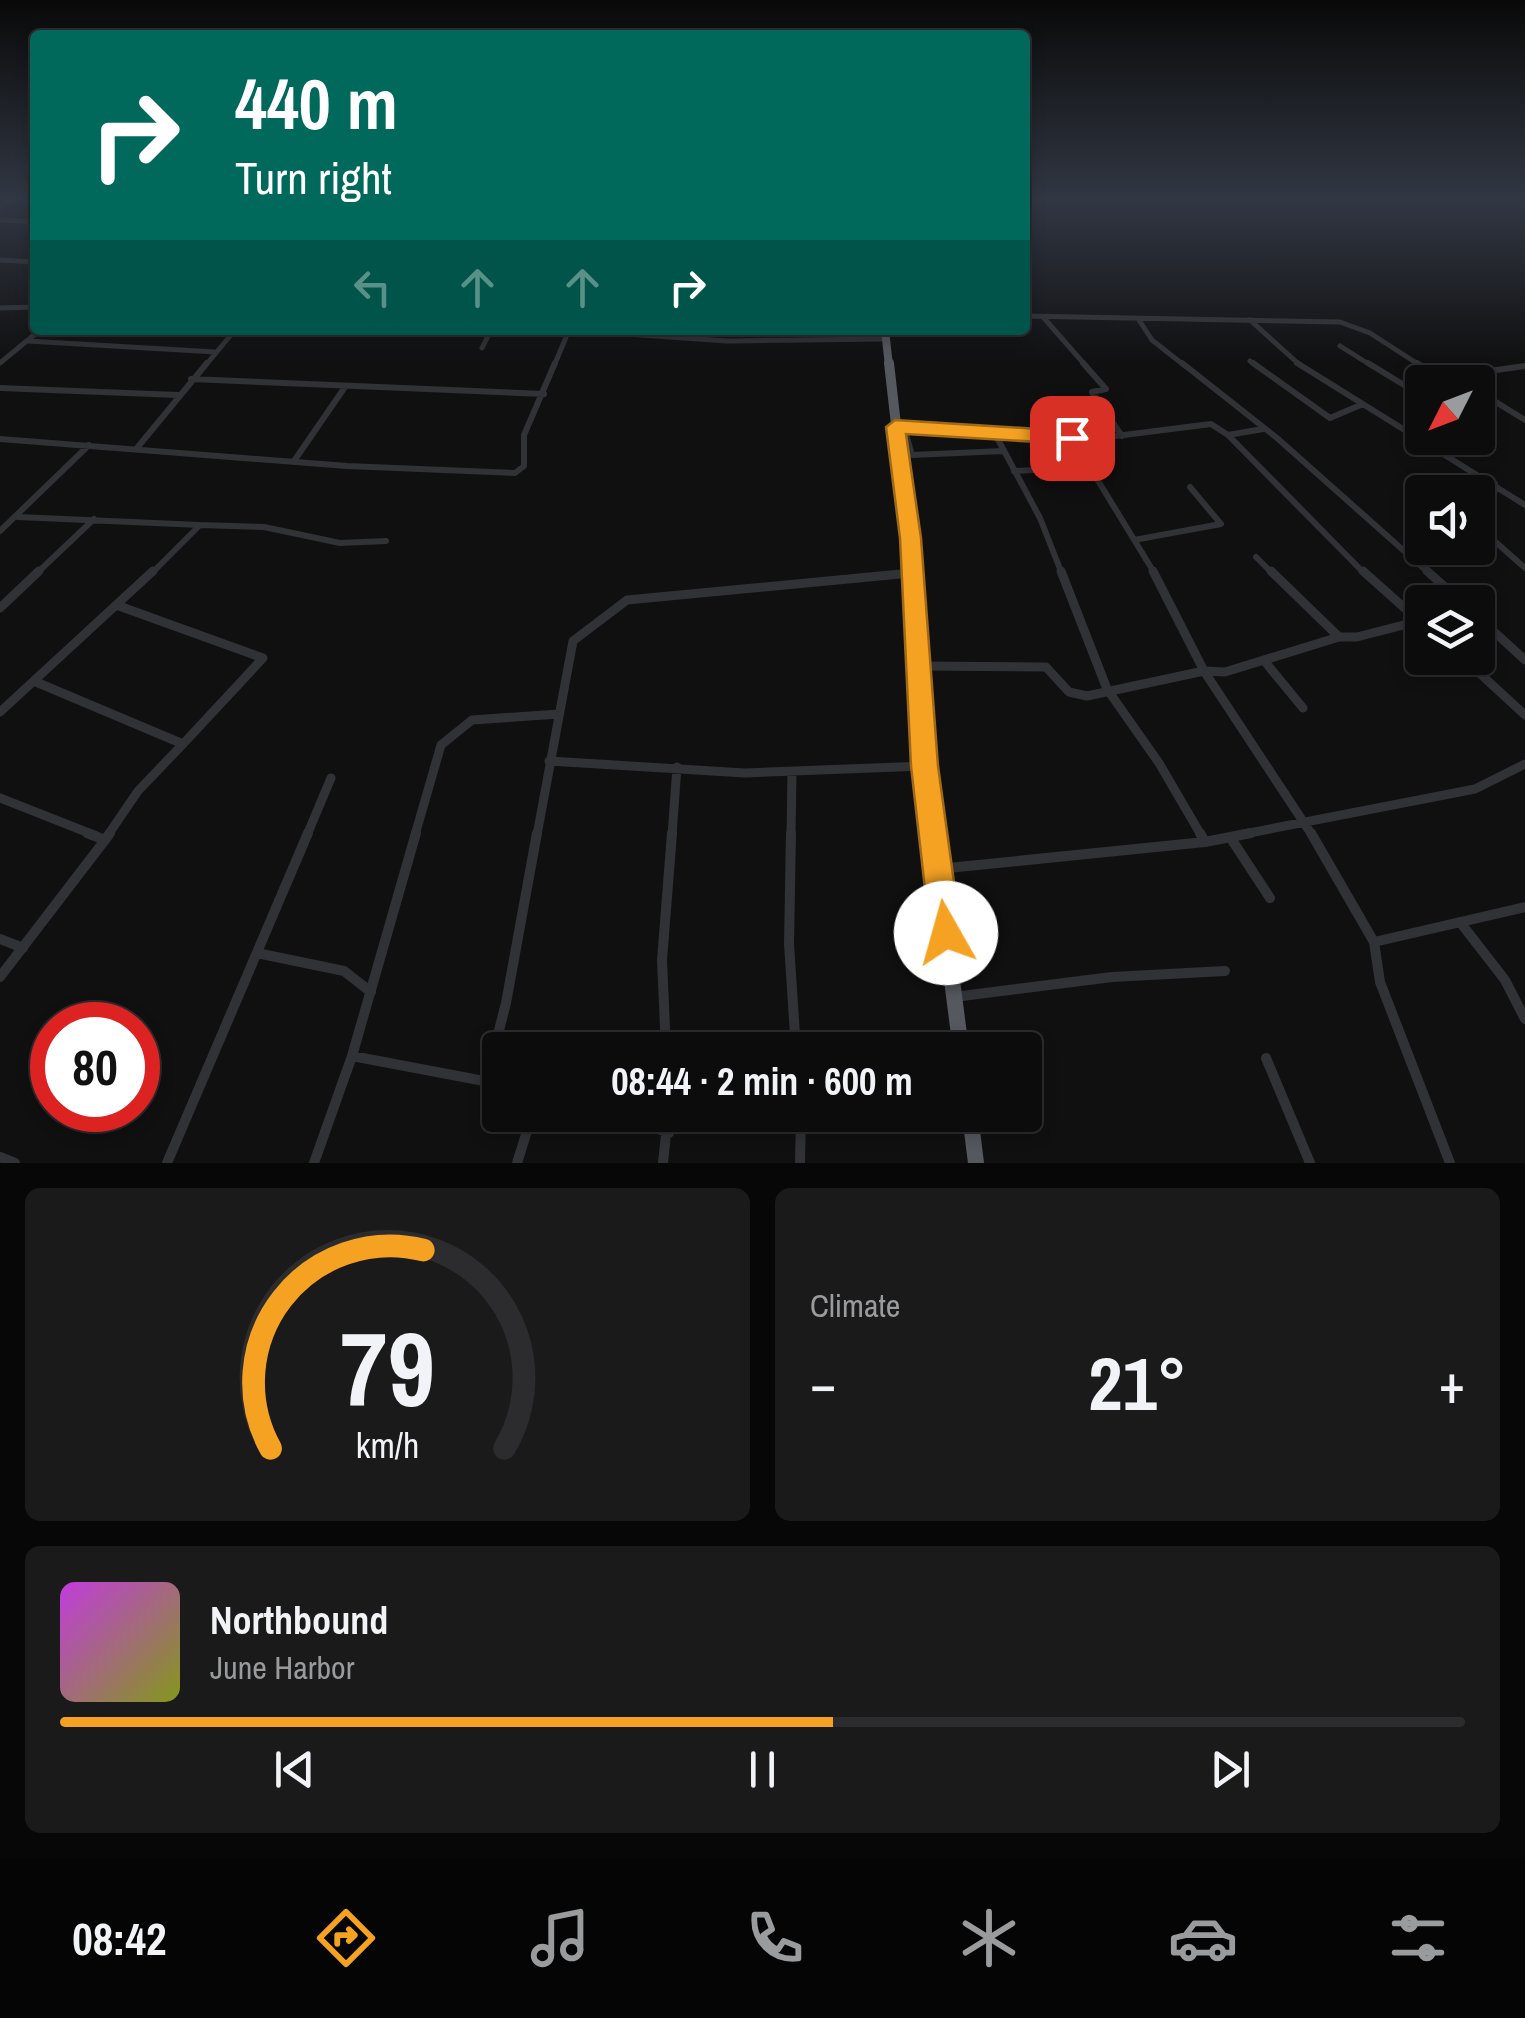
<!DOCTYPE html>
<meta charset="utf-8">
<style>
:root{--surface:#0c0c0d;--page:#1a1a1b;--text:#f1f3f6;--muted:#9a9b9d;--line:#2c2c2e;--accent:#f5a223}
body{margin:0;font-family:"Archivo Narrow",sans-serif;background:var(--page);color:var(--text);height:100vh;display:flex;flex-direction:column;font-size:38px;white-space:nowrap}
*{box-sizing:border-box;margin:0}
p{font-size:32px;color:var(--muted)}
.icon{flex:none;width:55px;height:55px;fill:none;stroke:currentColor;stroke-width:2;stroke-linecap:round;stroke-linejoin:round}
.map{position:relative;height:1163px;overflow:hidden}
.sheet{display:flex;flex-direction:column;gap:25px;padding:25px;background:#070707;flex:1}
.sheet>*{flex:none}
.guide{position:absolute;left:30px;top:30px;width:1000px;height:305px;border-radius:10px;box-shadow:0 5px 15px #0003,0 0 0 2px var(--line);background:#00695c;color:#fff;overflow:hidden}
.needle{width:65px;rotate:228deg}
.tools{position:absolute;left:1405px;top:365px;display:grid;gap:20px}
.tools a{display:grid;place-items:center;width:90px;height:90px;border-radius:10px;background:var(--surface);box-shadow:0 5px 15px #0003,0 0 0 2px var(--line);font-size:50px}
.speed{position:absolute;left:30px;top:1002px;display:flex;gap:20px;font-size:50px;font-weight:700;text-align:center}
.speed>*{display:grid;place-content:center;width:130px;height:130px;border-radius:50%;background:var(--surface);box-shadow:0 5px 15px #0003,0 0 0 2px var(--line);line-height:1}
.speed .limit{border:15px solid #d22;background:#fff;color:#111}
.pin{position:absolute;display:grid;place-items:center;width:85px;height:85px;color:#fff;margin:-42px;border-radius:20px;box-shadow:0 5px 15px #0006}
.me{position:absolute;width:110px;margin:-55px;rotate:353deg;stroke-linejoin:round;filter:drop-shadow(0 0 8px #0008)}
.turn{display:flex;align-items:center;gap:35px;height:210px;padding:0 40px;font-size:45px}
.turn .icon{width:130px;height:130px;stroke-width:2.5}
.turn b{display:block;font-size:70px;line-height:85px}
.lanes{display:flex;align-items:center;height:95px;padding:0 40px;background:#0003;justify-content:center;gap:50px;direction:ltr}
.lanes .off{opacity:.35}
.big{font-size:75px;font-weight:800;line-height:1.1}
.sheet .tile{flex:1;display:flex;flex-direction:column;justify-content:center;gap:15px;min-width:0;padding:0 35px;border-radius:15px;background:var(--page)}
.sheet .dial{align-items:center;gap:0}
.dial svg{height:260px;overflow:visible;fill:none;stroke:var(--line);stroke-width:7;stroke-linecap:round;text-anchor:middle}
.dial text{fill:var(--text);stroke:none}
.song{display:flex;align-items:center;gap:30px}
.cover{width:120px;height:120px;border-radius:15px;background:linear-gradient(135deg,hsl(290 70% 55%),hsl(70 70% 35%))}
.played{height:10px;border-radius:5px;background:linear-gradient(90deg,var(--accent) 55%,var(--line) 55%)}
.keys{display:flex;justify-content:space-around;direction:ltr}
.heat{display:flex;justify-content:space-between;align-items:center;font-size:55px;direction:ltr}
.sheet .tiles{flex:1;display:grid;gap:25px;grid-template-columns:1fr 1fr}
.tile:last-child{grid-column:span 2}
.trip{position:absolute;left:482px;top:1032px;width:560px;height:100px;border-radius:10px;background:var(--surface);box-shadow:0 5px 15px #0003,0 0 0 2px var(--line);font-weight:800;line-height:100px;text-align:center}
.menu{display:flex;height:160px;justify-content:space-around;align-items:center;background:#050505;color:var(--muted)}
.menu .icon{width:70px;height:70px}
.menu .on{color:var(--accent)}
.menu b{font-size:45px;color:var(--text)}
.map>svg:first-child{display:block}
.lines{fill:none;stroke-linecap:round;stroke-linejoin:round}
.minor-far3{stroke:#313236;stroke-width:5}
.minor-far2{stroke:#313236;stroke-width:6}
.minor-far1{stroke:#313236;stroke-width:9}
.minor{stroke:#313236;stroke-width:10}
.trunk-far3{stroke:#55585e;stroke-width:8}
.trunk-far2{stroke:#55585e;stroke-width:10}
.trunk-far1{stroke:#55585e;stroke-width:12}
.trunk{stroke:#55585e;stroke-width:16}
.route{fill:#f5a223;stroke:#9f6917;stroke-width:2.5}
</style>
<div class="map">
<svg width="1525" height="1163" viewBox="0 0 1525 1163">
<rect width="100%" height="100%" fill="#101011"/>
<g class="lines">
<path class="minor-far3" d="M0 208 10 199
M0 220 35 222
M0 260 35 262
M0 308 35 307
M1025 316 1340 322 1370 333 1421 366
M1043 317 1086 366
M1139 320 1152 340 1185 366
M1250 320 1301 366
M569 330 727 341 885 339
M28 341 215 352
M1340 346 1372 366
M482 348 491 330
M1250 361 1257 366
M0 363 40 330
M205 366 235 330
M554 366 569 330"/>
<path class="minor-far2" d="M1083 363 1106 389 1092 392 1122 436
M1182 363 1277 438 1430 574
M1253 363 1330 418 1363 404
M1297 363 1525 505
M1368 363 1422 396
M1417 363 1440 378 1525 366
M191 379 544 394
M0 388 178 395
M1478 391 1525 420
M895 427 1100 438 1211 424 1228 435
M904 427 912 455 1004 451
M1263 429 1228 435 1365 574
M994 432 1040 518 1062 574
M1072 438 1155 574
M0 439 347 466 515 473 524 466V435L555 363
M137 448 207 363
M1442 454 1485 437 1478 428
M294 461 345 387
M1014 471 1087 467
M1495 484 1490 537 1525 568
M18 517 200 525 151 574
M200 525 264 527 340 543 386 541
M0 531 89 445
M1134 540 1221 524 1190 487
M1256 557 1273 574
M36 574 94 519
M902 574 911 573"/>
<path class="minor-far1" d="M1061 571 1107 689 1159 763 1201 835
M1153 571 1204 671 1312 835
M1271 571 1339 637
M1363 571 1419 621
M1427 571 1462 602
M0 608 39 571
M1478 617 1525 660
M1463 658 1525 715
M1266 663 1303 708
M916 666 1046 667 1069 692 1087 696 1204 671 1225 672 1339 637H1357L1419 621
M36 682 183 744 263 658 119 606
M0 712 153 571
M549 761 745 773 924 766
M0 798 94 835
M108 835 138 791 183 744
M307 835 331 778
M415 835 441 745 472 720 559 714
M537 835 573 641 627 600 911 573
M672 835 677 767
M791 835 792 773
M1239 835 1475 789 1525 764"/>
<path class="minor" d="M791 833 789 944 796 1050
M1200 833 1205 842
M1311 833 1374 942 1380 982 1450 1163
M1230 837 1270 898
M105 840 110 833
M938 869 1205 842 1251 833
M1460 922 1505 980 1525 1019
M0 939 23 948
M1374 942 1525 907
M257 953 344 971 371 992
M0 977 105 840 87 833
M954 997 1112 977 1225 971
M666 1050 662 960 672 833
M352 1056 500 1084
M1266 1058 1310 1163
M486 1081 506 1003 537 833
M621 1115 669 1133
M0 1157 15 1163
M167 1163 308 833
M314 1163 352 1056 416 833
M517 1163 532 1115
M663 1163 668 1115
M800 1163 801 1115"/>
<path class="trunk-far3" d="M885 330 889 366"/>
<path class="trunk-far2" d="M889 363 913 574"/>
<path class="trunk-far1" d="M913 571 924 766 933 835"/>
<path class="trunk" d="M933 833 961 1050
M970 1115 976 1163"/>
</g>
<linearGradient id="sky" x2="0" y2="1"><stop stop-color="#090909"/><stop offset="0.55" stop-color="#313743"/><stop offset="1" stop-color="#313743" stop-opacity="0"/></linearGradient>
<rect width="1525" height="362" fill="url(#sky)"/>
<path class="route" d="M895 420 1072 431 1082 438 1072 444 906 434 921 538 938 766 961 933 957 944 946 948 935 944 930 933 911 766 900 538 886 427Z"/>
</svg>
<div class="tools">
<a><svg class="needle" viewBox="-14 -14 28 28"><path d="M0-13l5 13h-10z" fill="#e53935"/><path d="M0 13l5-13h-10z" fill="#9a9b9d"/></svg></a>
<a><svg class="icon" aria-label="sound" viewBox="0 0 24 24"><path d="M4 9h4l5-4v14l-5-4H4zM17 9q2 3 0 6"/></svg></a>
<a><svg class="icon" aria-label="layers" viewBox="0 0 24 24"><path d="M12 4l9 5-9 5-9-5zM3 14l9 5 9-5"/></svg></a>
</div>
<div class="speed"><div class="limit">80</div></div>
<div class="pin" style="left:1072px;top:438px;background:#d93025"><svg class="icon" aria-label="arrive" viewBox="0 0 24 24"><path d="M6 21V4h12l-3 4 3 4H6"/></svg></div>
<svg class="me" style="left:946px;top:933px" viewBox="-20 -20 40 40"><circle r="19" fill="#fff"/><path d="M0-13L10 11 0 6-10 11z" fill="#f5a223"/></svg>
<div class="trip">08:44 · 2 min · 600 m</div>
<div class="guide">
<div class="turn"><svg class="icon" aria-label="right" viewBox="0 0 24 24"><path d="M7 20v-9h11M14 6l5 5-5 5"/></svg><div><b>440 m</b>Turn right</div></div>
<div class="lanes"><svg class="icon off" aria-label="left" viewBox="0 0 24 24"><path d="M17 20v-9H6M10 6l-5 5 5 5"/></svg><svg class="icon off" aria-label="ahead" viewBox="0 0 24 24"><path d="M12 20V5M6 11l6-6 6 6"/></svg><svg class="icon off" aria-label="ahead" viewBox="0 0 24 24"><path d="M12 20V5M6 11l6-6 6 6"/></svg><svg class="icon" aria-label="right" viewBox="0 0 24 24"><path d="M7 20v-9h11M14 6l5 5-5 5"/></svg></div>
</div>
</div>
<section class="sheet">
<div class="tiles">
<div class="tile dial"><svg viewBox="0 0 100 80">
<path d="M14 69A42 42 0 1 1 86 69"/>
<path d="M14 69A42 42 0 0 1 61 8" stroke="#f5a223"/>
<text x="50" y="56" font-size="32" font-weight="700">79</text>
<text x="50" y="72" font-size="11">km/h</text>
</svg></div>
<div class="tile"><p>Climate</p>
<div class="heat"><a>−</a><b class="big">21°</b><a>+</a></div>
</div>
<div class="tile">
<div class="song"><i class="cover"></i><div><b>Northbound</b><p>June Harbor</p></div></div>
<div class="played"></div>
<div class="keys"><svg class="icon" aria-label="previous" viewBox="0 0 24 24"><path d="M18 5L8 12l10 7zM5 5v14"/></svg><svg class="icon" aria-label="pause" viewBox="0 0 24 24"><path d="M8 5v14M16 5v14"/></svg><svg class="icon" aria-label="next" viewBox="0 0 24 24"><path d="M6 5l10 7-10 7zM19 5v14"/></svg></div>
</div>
</div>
</section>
<nav class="menu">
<b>08:42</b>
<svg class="icon on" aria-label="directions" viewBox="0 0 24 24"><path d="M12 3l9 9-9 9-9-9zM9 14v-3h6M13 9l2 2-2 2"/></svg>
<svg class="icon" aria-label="music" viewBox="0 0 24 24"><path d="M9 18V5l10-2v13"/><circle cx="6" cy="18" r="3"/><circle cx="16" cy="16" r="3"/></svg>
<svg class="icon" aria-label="phone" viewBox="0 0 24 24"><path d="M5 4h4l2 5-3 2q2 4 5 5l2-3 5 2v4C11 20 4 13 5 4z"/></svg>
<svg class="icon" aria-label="climate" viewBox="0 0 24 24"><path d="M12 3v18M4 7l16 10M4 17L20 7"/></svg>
<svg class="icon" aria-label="car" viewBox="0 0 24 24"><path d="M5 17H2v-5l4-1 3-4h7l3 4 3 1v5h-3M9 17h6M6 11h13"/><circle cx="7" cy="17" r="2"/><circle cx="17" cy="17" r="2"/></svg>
<svg class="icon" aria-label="filters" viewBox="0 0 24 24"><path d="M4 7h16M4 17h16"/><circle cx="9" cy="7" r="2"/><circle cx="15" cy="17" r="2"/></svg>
</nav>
